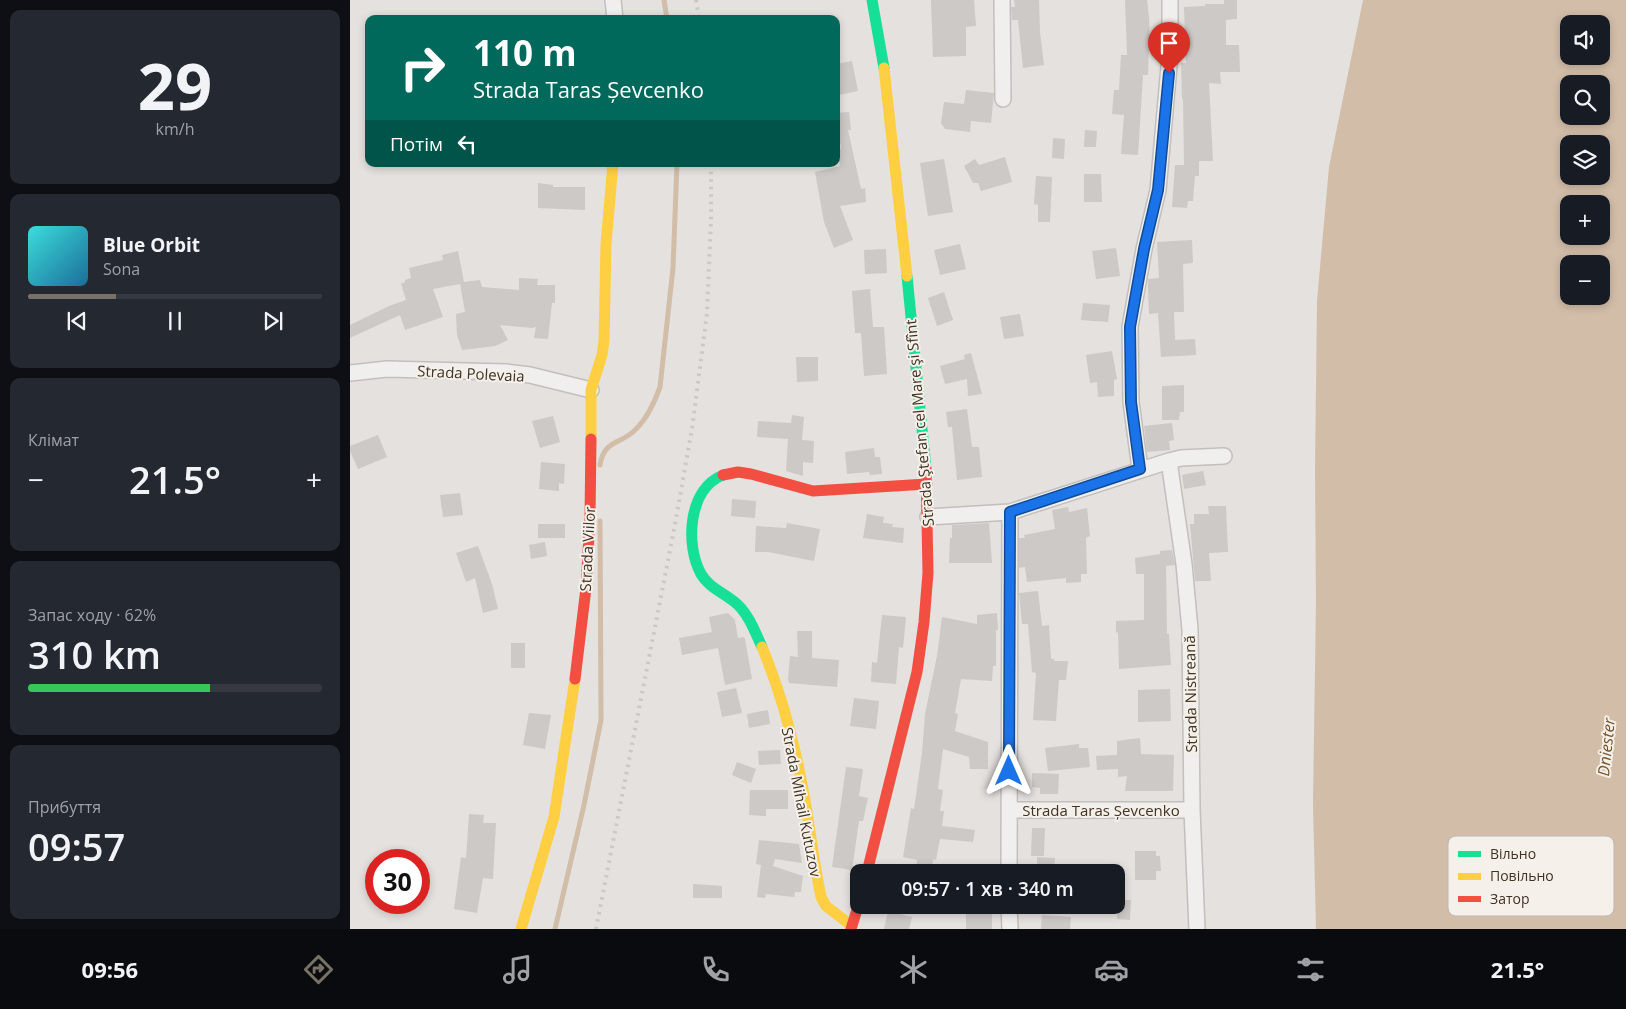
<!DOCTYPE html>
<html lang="uk">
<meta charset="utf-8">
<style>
:root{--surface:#171b24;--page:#242831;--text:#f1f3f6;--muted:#9ea1a6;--line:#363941;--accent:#787165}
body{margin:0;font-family:"Open Sans",sans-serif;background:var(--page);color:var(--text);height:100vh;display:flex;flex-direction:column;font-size:19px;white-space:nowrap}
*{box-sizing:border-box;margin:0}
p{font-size:16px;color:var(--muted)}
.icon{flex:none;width:28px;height:28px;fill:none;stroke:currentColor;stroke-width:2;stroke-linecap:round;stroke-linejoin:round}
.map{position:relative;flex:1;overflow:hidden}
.panel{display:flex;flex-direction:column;gap:10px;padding:10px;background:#0d0f14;width:350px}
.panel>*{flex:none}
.guide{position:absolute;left:15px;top:15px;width:475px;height:152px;border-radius:10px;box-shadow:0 2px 8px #0003;background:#00695c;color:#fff;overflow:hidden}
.tools{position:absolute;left:1210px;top:15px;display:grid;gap:10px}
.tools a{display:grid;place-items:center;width:50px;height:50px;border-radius:10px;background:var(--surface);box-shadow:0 2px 8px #0003;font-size:25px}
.speed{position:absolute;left:15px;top:849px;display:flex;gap:10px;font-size:25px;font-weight:700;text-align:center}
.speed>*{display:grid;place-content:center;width:65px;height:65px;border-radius:50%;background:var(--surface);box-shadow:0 2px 8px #0003;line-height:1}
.speed .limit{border:8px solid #d22;background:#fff;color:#111}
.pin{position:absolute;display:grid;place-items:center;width:42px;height:42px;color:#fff;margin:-51px -21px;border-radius:50% 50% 50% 0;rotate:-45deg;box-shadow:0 0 5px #0007}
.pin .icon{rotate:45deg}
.me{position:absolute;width:55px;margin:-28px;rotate:0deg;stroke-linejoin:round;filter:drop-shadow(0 0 4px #0008)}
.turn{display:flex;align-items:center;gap:18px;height:105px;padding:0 25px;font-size:22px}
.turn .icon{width:65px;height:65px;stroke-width:2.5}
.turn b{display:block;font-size:35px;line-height:42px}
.then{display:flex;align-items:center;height:48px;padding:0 25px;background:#0003;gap:10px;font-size:19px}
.big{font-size:38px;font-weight:600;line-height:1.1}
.panel .card{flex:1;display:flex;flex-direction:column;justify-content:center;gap:8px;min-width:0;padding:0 18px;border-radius:10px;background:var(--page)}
.panel .dial{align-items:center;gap:0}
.dial b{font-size:65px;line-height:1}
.song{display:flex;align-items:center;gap:15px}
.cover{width:60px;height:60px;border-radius:8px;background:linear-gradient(135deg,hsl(180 70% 55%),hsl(200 70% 35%))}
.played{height:5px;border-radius:2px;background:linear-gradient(90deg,var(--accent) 30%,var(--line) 30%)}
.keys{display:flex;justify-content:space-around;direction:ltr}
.heat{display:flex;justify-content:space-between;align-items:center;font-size:28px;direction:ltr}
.charge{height:8px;border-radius:4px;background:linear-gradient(90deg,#34c759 62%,var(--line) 0)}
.trip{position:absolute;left:500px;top:864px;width:275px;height:50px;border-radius:10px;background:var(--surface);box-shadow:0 2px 8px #0003;font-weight:600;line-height:50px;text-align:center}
.tab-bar{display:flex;height:80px;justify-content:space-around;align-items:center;background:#090b0e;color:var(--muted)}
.tab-bar .icon{width:35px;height:35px}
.tab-bar .current{color:var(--accent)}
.tab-bar b{font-size:22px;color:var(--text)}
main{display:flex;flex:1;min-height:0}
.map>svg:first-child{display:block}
.water{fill:#d2bda8;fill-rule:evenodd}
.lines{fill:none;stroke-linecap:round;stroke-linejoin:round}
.stream{stroke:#d2bda8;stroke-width:5}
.building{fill:#ccc9c6}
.street-casing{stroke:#c2bfbc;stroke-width:18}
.street{stroke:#f0efed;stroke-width:15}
.fast{stroke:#16e098;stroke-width:11}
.slow{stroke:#ffcf43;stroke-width:11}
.jam{stroke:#f24e42;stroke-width:11}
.rail{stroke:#cbc9c6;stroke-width:4;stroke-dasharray:2.5 5;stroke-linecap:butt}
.route-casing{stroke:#114b97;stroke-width:12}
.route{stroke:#1a73e8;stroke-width:9}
.labels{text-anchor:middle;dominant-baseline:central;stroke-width:4;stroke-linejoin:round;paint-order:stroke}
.street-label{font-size:15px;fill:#3e3424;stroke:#f5f0ea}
.water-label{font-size:16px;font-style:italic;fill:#75532a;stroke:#f5f0ea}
.key{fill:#f5f0ea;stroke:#beb8af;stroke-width:1}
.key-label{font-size:14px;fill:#3e3424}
</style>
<main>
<section class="panel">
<div class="card dial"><b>29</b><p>km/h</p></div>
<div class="card">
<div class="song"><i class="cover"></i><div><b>Blue Orbit</b><p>Sona</p></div></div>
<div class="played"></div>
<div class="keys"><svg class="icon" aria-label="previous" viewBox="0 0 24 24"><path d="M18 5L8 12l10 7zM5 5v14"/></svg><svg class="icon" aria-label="pause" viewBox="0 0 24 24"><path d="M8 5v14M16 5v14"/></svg><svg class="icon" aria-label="next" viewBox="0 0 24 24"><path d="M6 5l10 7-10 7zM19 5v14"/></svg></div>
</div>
<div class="card"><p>Клімат</p>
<div class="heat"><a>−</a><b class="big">21.5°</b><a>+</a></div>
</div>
<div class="card"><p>Запас ходу · 62%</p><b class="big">310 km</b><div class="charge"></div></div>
<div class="card"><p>Прибуття</p><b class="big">09:57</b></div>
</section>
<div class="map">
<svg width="1276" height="929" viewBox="0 0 1276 929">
<rect width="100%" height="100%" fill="#e4e1de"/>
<path class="water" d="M1013 0H1276V929H966L963 804 966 600 965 470 967 301 979 167ZM1219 24H1251V56H1219ZM1219 84H1251V116H1219ZM1219 144H1251V176H1219ZM1219 204H1251V236H1219ZM1219 264H1251V296H1219Z"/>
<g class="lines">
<path class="stream" d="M314 0 317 19
M250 465C254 440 269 445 284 431 297 419 304 403 310 387L323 268 327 164
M205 929 234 805 251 720 250 521"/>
</g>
<path class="building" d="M581 0H624L626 26 616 27V56L583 57Z
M664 0H689L690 32 694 65 673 68 668 20H662L661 7H665Z
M775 0H797L799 17 800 45H799L798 75H793L788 155 771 154 774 115 762 114 764 90H769L771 55H777Z
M874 0H887V19L876 20V45H889L890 72H870L871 84 859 83 863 161H849V176H845L843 201H838L837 208 822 207 825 165H834L833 99H832L831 63H836L834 7 855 6V4H874Z
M502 61 508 91 489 95 486 81V64Z
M616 90 644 93 641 123 621 121 620 132 595 129 591 123 594 102 614 104Z
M499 112 501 130H498L511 189 515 188 516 202 490 206 503 240 484 248 474 222 465 172 490 166 487 150 491 149 486 113Z
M735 130 747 131 746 147H734Z
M703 138 715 139 714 159 702 158Z
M655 157 662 182 631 191 628 183H623L614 166 625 159 629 165Z
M594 159 603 212 578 216 570 163Z
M734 174H751L752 202H734Z
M686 176 702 177 700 222H688V205L684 204Z
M188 183 203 185V187H235V210L188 208Z
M842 240 843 263 833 264 834 312H824L825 340 845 339 846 355 811 357 808 313 799 314 798 289V279L809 278 807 242Z
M610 244 616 269 590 275 584 250Z
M766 248 770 276 746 279 742 251Z
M536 249 537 273 515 274 514 250Z
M108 251 114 282 130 280 132 287 169 290V278L188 279 187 285H205V303H202L198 339 184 338 186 327 182 328 150 325 158 340 145 346 112 350 107 335 106 314 115 312 110 284 83 289 93 317 55 330 50 315 0 338V325L39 306 56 300 51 284 55 282V280L61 278 59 268 93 260 92 255Z
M520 289 523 327H534L537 374 514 376 511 333H505L502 291Z
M594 292 603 320 587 326 578 298Z
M733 303 760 305 758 322 731 320Z
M670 314 674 336 654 339 650 317Z
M762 351 767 379 764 380V396L748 397 747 382 740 383 736 355Z
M621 353 632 394 618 396 617 379 595 384 590 366 615 359 614 355Z
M446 357H468V381L447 382Z
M834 385V412H830L829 420H812V386Z
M617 409 622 447H629L632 477 607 480 602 427H598L596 412Z
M442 415 454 417 452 440 464 441 463 463 453 462V476L436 471 438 439 407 437 408 421 441 423Z
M203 416 210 442 190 448 182 421Z
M822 423 824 440 819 441 820 450 797 452 794 426Z
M28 435 37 457 8 469 0 451V446Z
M524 448 525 457H530L532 474 520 475 519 472 497 474 495 452Z
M191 462 215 464 214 484 209 483V491L189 489Z
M853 471 856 485 834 489 832 475Z
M110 493 113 515 93 517 90 495Z
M382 499 406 501 405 518 381 516Z
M858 506H876L878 552 859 553 861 581H845L840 524H844V514H859Z
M718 507 719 512 737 508 740 536 736 538 737 574H731V582L716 583V578L677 582 675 567 669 568V538H675L674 535 705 529 702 510Z
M517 514 534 517 533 523 543 524 542 527 554 528 553 543 513 538Z
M437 523 470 529 464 561 418 552H405L406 526 436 528Z
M639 523 642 563H599L600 538H602V525Z
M188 524H215V538H188Z
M195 542 197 556 181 559 179 545Z
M128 546 142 584 148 609 133 613 125 578 116 582 106 553Z
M822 550 825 565 816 566 817 634H819L821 665 769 669 768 632 766 633V621L794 620V574H786L785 558 810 554V551Z
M688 591 692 626 699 625 701 659H704V661H718L716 680H709L706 721 683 720 686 673 682 672 678 624H672L669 593Z
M378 613 385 620 388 638 394 637 395 639 402 679 375 685 368 648 332 655 329 638 362 632 359 617Z
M647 613 648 630H646V666H643L642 681 611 679 605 713 608 714 605 731 638 742V769H620L619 757 593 749 588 789 593 790 590 811H594L592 826 625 830 623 842 590 839 586 860 583 859 582 872H566L567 860 553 857 561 808 564 809 572 753 575 714 587 656 592 617 627 624V615Z
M532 615 556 617 553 648 549 647 546 684 521 682 522 662 527 663Z
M447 631H462V658L489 660 487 687 439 683 438 679 440 656 448 657Z
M161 643H175V668H161Z
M386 688 392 713 372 717 367 692Z
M820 689 821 721 788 722V690Z
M504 698 529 701 526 729 500 726Z
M418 710 420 724 399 728 397 714Z
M179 713 201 715 195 749 173 745Z
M790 738 791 754 824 755 823 791H775L777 776 768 777V769L747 770 746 756 767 755V741Z
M729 744V748H738L740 767 698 771 695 748Z
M430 750 431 764 409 765 408 751Z
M387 762 406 769 401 783 382 775Z
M496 767 513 769 509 796 518 798 513 821H509L502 870 482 867Z
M682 773 709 774 708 794H690V788L682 787Z
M400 790H438V809H416V816L399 815Z
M119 814 134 815 133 823H146L143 879 133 878 127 913 104 909 111 857 116 858Z
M682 828H695L694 856H681Z
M409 840 449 844 452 863 425 859 423 866 453 876 451 892H445L444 897 416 894 415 898 407 897 411 865 406 864Z
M785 851H806V856H810L811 871H806V880H785Z
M687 857 705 858 704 872H687Z
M343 884 372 886V898H343Z
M767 900H781L780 920 767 919Z
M538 911 562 917 559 929H534Z
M616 912H642V929H616Z
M692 915 721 917 720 929H691Z"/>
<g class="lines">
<g class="street-casing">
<path id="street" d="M263 0 265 19
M652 0 653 99
M0 373 37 369 156 372 180 375 241 390
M819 461 834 564 840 630 842 810 847 929
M790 469 781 402 780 327 794 249 808 190 820 55V0
M578 517 660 512 819 461 831 458 874 456
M659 810H842
M659 872 660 512
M659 905 660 929"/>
</g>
<use href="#street" class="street"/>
<path class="fast" d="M522 0 534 68
M557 276 576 469
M373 475C338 489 335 545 351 574 359 588 375 593 387 604 399 615 405 632 412 647"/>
<path class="slow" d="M534 68 557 276
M241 439V390L252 355 254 341 256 244 263 164
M412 647C430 690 442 734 451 779 459 818 463 858 471 897L476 906 502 926
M171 929 204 817 225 679"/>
<path class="jam" d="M373 475 388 472 401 474 463 491 577 484
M225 679 236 588 240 517 241 439
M517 872 567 672 574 622 578 573 576 469
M501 929 509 903"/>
<path class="rail" d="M346 0 349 19
M246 929 323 535 342 429 357 313 361 220V164"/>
</g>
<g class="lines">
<g class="route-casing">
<path id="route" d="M659 771 660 512 790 469 781 402 780 327 794 249 808 190 819 73"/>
</g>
<use href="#route" class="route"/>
</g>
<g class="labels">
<g class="street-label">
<text transform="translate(121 373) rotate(3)">Strada Polevaia</text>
<text transform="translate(569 423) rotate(-95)">Strada Ştefan cel Mare şi Sfînt</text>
<text transform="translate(237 549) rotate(-87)">Strada Viilor</text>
<text transform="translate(840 694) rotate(-91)">Strada Nistreană</text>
<text transform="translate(452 802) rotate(79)">Strada Mihail Kutuzov</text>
<text x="751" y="810">Strada Taras Șevcenko</text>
</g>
<g class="water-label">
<text transform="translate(1256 747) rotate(-84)">Dniester</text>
</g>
</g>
<rect x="1098" y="836" width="166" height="80" rx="8" class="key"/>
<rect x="1108" y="851" width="23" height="6" fill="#16e098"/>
<rect x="1108" y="873" width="23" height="7" fill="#ffcf43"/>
<rect x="1108" y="896" width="23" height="6" fill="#f24e42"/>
<g class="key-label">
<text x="1140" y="859">Вільно</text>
<text x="1140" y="881">Повільно</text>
<text x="1140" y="904">Затор</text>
</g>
</svg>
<div class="tools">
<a><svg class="icon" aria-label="sound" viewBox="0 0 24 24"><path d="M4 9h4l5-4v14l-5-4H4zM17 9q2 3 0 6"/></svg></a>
<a><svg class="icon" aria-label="search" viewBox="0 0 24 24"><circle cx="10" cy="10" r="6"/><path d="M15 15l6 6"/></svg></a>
<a><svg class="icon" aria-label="layers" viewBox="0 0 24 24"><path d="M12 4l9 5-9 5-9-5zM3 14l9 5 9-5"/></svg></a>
<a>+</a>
<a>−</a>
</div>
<div class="speed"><div class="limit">30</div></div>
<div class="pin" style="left:819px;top:73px;background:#d93025"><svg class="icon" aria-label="arrive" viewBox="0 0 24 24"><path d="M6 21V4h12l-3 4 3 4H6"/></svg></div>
<svg class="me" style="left:659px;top:771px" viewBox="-20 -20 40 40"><path d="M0-17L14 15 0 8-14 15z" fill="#1a73e8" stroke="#fff" stroke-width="4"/></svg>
<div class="trip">09:57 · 1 хв · 340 m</div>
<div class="guide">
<div class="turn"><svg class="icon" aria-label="right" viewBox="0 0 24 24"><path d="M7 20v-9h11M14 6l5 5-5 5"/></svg><div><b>110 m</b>Strada Taras Șevcenko</div></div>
<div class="then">Потім<svg class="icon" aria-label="left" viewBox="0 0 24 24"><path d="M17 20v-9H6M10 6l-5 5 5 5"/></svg></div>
</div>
</div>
</main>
<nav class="tab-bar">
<b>09:56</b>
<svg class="icon current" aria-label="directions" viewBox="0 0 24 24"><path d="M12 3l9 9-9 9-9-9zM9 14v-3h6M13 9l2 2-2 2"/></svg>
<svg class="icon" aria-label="music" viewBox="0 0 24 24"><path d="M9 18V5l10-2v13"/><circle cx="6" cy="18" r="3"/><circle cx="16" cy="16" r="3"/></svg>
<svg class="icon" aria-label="phone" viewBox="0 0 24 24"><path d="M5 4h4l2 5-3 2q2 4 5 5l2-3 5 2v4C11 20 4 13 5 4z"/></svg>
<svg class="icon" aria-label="climate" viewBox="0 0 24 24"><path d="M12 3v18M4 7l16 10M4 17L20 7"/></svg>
<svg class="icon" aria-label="car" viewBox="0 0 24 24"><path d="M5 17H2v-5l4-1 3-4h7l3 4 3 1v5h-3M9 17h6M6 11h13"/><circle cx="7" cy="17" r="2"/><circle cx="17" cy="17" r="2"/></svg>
<svg class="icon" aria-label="filters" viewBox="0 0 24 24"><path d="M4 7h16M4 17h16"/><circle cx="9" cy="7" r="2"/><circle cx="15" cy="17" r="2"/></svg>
<b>21.5°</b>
</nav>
